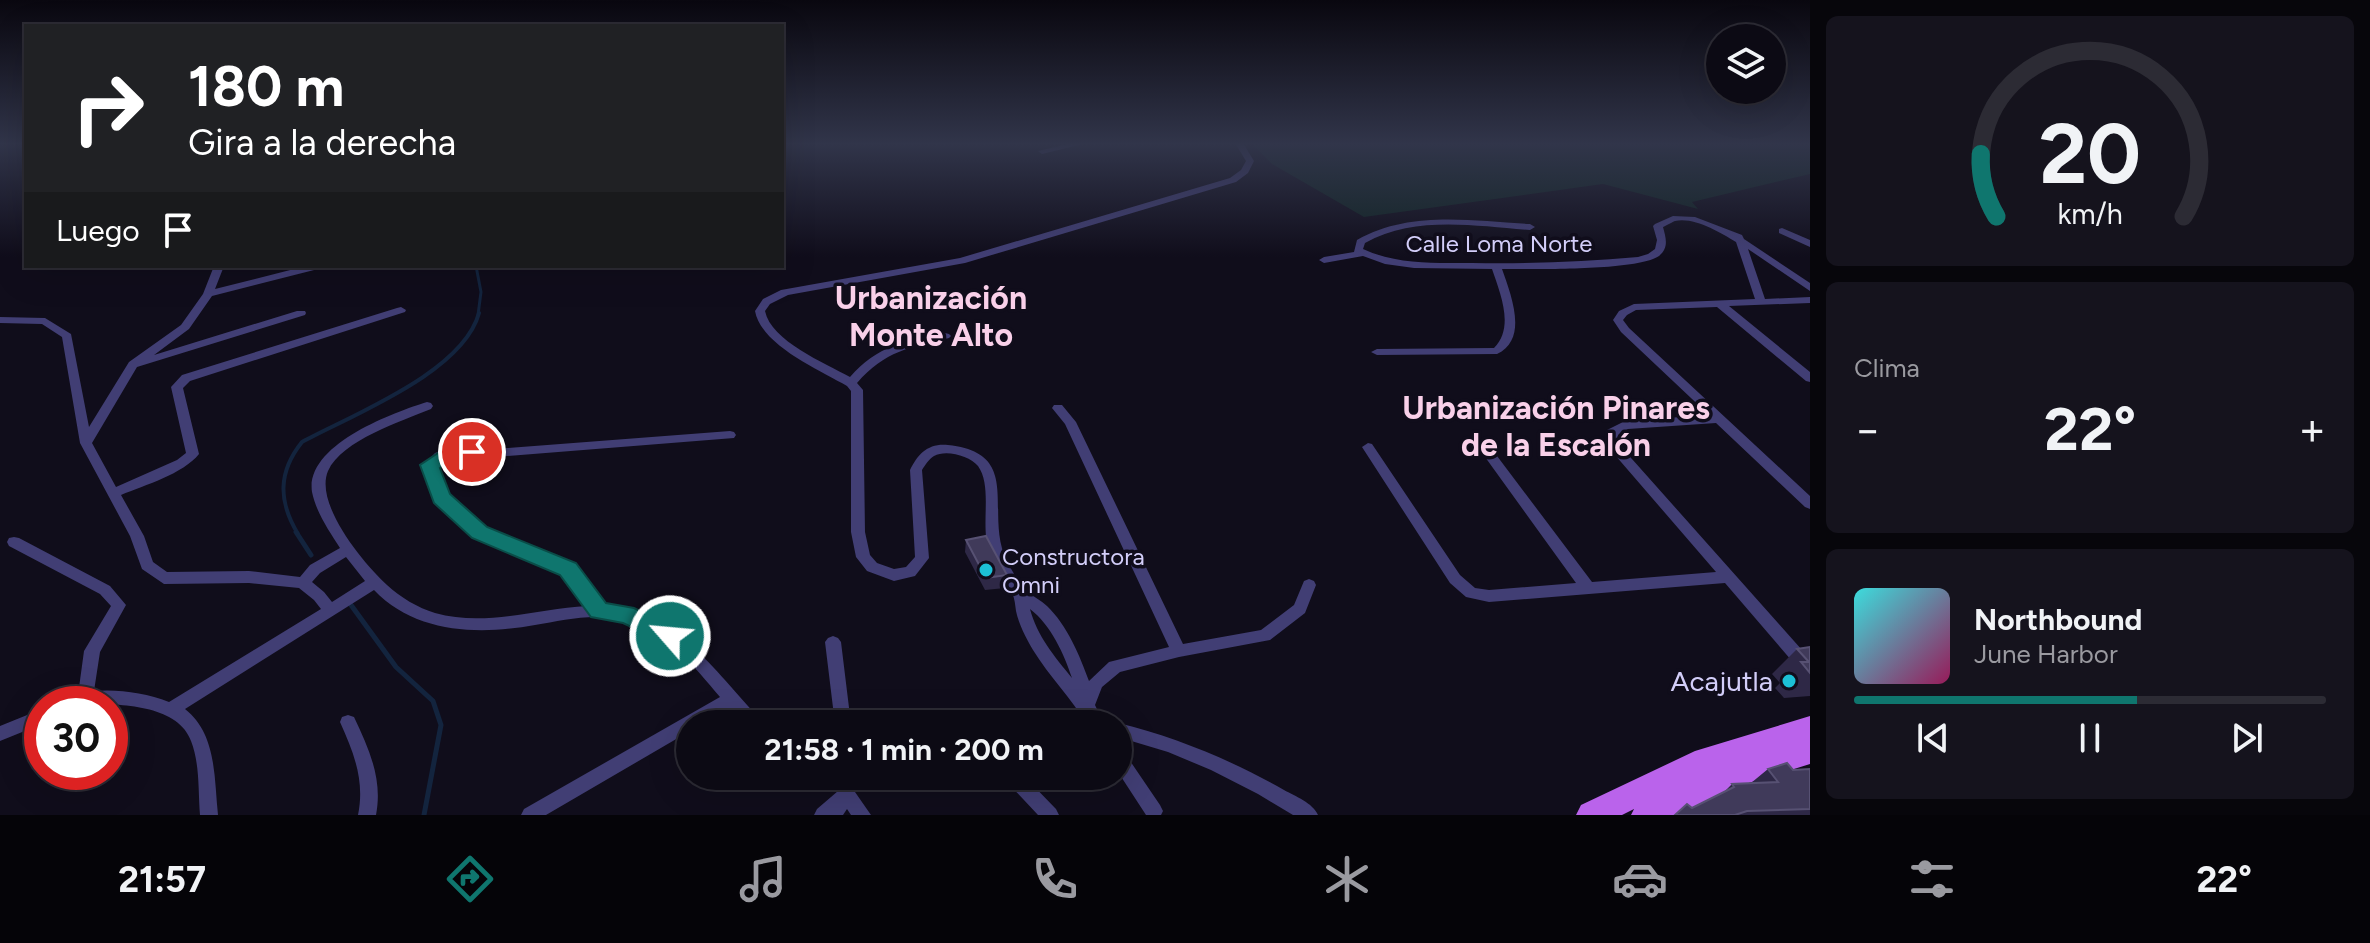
<!DOCTYPE html>
<html lang="es">
<meta charset="utf-8">
<style>
:root{--surface:#0c0a14;--page:#15131d;--text:#f1f3f6;--muted:#9a9aa0;--line:#2c2b34;--accent:#0f766e}
body{margin:0;font-family:Figtree,sans-serif;background:var(--page);color:var(--text);height:100vh;display:flex;flex-direction:column;font-size:30px;white-space:nowrap}
*{box-sizing:border-box;margin:0}
p{font-size:26px;color:var(--muted)}
.icon{flex:none;width:44px;height:44px;fill:none;stroke:currentColor;stroke-width:2;stroke-linecap:round;stroke-linejoin:round}
.map{position:relative;flex:1;overflow:hidden}
.side{display:flex;flex-direction:column;gap:16px;padding:16px;background:#07060b;width:560px}
.side>*{flex:none}
.banner{position:absolute;left:24px;top:24px;width:760px;height:244px;border-radius:0px;box-shadow:0 8px 32px #0002,0 0 0 2px var(--line);background:#202124;color:#fff;overflow:hidden}
.fabs{position:absolute;left:1706px;top:24px;display:grid;gap:16px}
.fabs a{display:grid;place-items:center;width:80px;height:80px;border-radius:50%;background:var(--surface);box-shadow:0 8px 32px #0002,0 0 0 2px var(--line);font-size:40px}
.speed{position:absolute;left:24px;top:686px;display:flex;gap:16px;font-size:40px;font-weight:700;text-align:center}
.speed>*{display:grid;place-content:center;width:104px;height:104px;border-radius:50%;background:var(--surface);box-shadow:0 8px 32px #0002,0 0 0 2px var(--line);line-height:1}
.speed .limit{border:12px solid #d22;background:#fff;color:#111}
.pin{position:absolute;display:grid;place-items:center;width:68px;height:68px;color:#fff;margin:-34px;border:4px solid #fff;border-radius:50%;box-shadow:0 2px 8px #0007}
.me{position:absolute;width:88px;margin:-44px;rotate:297deg;stroke-linejoin:round;filter:drop-shadow(0 0 6px #0008)}
.turn{display:flex;align-items:center;gap:28px;height:168px;padding:0 32px;font-size:36px}
.turn .icon{width:104px;height:104px;stroke-width:2.5}
.turn b{display:block;font-size:56px;line-height:68px}
.then{display:flex;align-items:center;height:76px;padding:0 32px;background:#0003;gap:16px;font-size:30px}
.big{font-size:60px;font-weight:700;line-height:1.1}
.side .widget{flex:1;display:flex;flex-direction:column;justify-content:center;gap:12px;min-width:0;padding:0 28px;border-radius:12px;background:var(--page)}
.side .dial{align-items:center;gap:0}
.dial svg{height:208px;overflow:visible;fill:none;stroke:var(--line);stroke-width:7;stroke-linecap:round;text-anchor:middle}
.dial text{fill:var(--text);stroke:none}
.song{display:flex;align-items:center;gap:24px}
.cover{width:96px;height:96px;border-radius:12px;background:linear-gradient(135deg,hsl(180 70% 55%),hsl(330 70% 35%))}
.played{height:8px;border-radius:4px;background:linear-gradient(90deg,var(--accent) 60%,var(--line) 60%)}
.keys{display:flex;justify-content:space-around;direction:ltr}
.heat{display:flex;justify-content:space-between;align-items:center;font-size:44px;direction:ltr}
.trip{position:absolute;left:676px;top:710px;width:456px;height:80px;border-radius:40px;background:var(--surface);box-shadow:0 8px 32px #0002,0 0 0 2px var(--line);font-weight:700;line-height:80px;text-align:center}
.menu{display:flex;height:128px;justify-content:space-around;align-items:center;background:#050408;color:var(--muted)}
.menu .icon{width:56px;height:56px}
.menu .active{color:var(--accent)}
.menu b{font-size:36px;color:var(--text)}
main{display:flex;flex:1;min-height:0}
.map>svg:first-child{display:block}
.green{fill:#112424}
.lines{fill:none;stroke-linecap:round;stroke-linejoin:round}
.stream-far2{stroke:#13243e;stroke-width:3}
.stream-far1{stroke:#13243e;stroke-width:4}
.stream{stroke:#13243e;stroke-width:5}
.street{fill:#413e74;fill-rule:evenodd}
.primary{fill:#ba63eb;fill-rule:evenodd}
.wall{fill:#2e2846}
.building{fill:#403a5a;stroke:#575173;stroke-width:2}
.route{fill:#0f766e;stroke:#0a4d48;stroke-width:2}
.poi-dot{fill:#1cc0d6;stroke:#100d1b;stroke-width:3}
.labels{text-anchor:middle;dominant-baseline:central;stroke-width:7;stroke-linejoin:round;paint-order:stroke}
.street-label{font-size:24px;fill:#d3cef9;stroke:#100d1b}
.poi-label{font-size:24px;fill:#d3cef9;stroke:#100d1b;text-anchor:start}
.near-poi-label{font-size:28px;fill:#d3cef9;stroke:#100d1b;text-anchor:end}
.district-label{font-size:32px;font-weight:bold;fill:#f9d0e9;stroke:#100d1b}
</style>
<main>
<div class="map">
<svg width="1810" height="815" viewBox="0 0 1810 815">
<rect width="100%" height="100%" fill="#100d1b"/>
<path class="green" d="M1251 143H1810V174L1692 202 1698 209 1603 184 1364 217 1272 164Z"/>
<g class="lines">
<path class="stream-far2" d="M476 266 481 292 478 315"/>
<path class="stream-far1" d="M298 534C278 501 278 472 302 442 354 414 463 372 479 313"/>
<path class="stream" d="M296 532 311 555
M351 605 396 667 433 701 441 725 424 815"/>
<path class="street" d="M1072 143H1087L1042 154 1038 151Z
M1235 143H1243L1254 161 1248 173 1236 182 965 263 788 295 770 304 765 311C771 341 825 363 850 377 877 346 906 340 945 333L949 334 951 336 949 338C910 347 885 351 857 383L863 390 865 532 870 555 877 563 894 569 906 567 915 557 910 470C918 454 928 443 948 445 1025 453 983 514 1007 561 1012 571 1019 583 1027 591 1033 597 1041 600 1047 606 1067 625 1080 656 1089 681L1109 662 1169 647 1065 424 1052 408 1054 405H1062L1076 422 1183 644 1261 630 1294 605 1304 581 1309 579 1314 581 1316 585 1305 613 1270 640 1179 657 1120 672 1102 687 1095 705 1104 724H1087C1071 698 1049 676 1033 650 1026 638 1019 625 1016 611 1015 605 1015 599 1012 593 1004 579 994 566 989 550 980 526 993 487 978 466 970 456 946 449 934 456 929 459 925 465 922 470L929 558 915 576 894 581 867 571 856 557 851 532V391L847 386C819 370 761 345 755 311L763 299 781 290 960 258 1230 178 1241 170 1246 161ZM1030 609C1051 625 1064 654 1072 678 1055 657 1037 636 1030 609Z
M1673 216 1695 217 1742 235 1744 239 1810 283V291L1748 249 1765 299 1810 297V303L1729 306 1810 372V382L1806 381 1717 307 1636 310 1627 315 1623 320 1629 328 1810 496V509L1805 507 1716 423 1628 429 1618 435 1624 450 1810 659V677L1804 675 1725 583 1489 602 1466 597 1450 583 1362 447 1368 443 1372 444 1460 575 1475 588 1489 590 1576 583 1480 450 1478 447 1480 444H1488L1592 582 1716 572 1615 455 1605 433 1607 430 1625 421 1709 415 1621 332 1613 320 1619 311 1634 304 1755 299 1736 242C1719 232 1695 217 1675 221 1674 221 1664 227 1663 227 1666 238 1669 248 1659 256 1638 271 1531 269 1502 269 1511 295 1529 339 1497 354L1377 355 1371 352 1377 349 1494 348C1515 327 1500 293 1492 269L1414 268 1385 264 1363 256 1324 263 1319 260 1324 257 1354 252 1357 240C1410 210 1471 221 1530 224L1535 227 1530 230C1475 226 1415 215 1365 243L1363 249C1398 265 1435 263 1472 263 1527 264 1583 262 1638 257L1648 254 1655 249 1657 240 1653 226 1655 224Z
M1782 228 1810 240V247L1779 233V229Z
M214 266H224L215 289 306 266H323L322 268 212 296 189 329 154 355 297 311H305L306 313 305 315 137 367 92 443 116 487 177 460 186 453 171 387 182 375 397 308 401 307 406 310 405 312 190 381 183 388 199 454C183 474 145 485 121 495L144 536 153 562 167 572 249 571 300 577 310 565 340 548C329 531 316 512 312 492 305 445 392 413 427 402L431 403 433 406 431 409C402 421 342 440 328 471 314 504 364 564 387 585 400 597 418 608 435 613 485 627 536 609 587 606L563 573 475 537 436 501 424 465 435 453 450 447 495 449 730 431 734 432 736 435 734 438 495 457 452 455 443 459 437 466 447 496 485 529 573 565 603 605C677 612 713 669 760 719L762 724H743L729 708 702 724H690V731L546 815H521L524 809 720 697C694 666 666 632 626 621 596 612 564 620 535 625 480 635 416 634 374 590L185 709C217 734 214 778 218 815H200C198 791 200 764 191 741 176 699 100 704 63 704L65 699 78 695 84 651 111 606 100 594 9 546 7 542 9 538 14 537 19 538 110 586 126 605 100 652 94 691C119 689 146 693 169 702L321 609 314 600 299 588 249 583 164 584 142 569 130 536 80 443 62 337 42 324 0 323V317L45 318 71 334 89 427 129 362 181 325 203 294ZM346 557 365 581 332 602 324 592 312 582 320 573Z
M833 636 838 638 841 642 851 724H835L825 642 828 638Z
M42 709V724L0 741V726Z
M348 715 354 717C369 749 383 779 376 815H358C365 781 354 753 340 722L342 717Z
M1118 723C1176 737 1231 760 1284 790 1295 796 1313 803 1318 815H1293L1258 794 1211 770 1168 752 1118 737V724H1114Z
M1118 749 1124 752 1160 805 1163 811 1161 815H1146L1118 772Z
M838 776H856L855 792 871 815H851L847 809 843 815H814L817 809 838 791Z
M902 776H1024L1056 809 1059 815H1038L1007 782 979 789 911 784 905 782Z"/>
<path class="primary" d="M1810 716V764L1739 786 1678 815H1631L1634 809 1622 815H1576L1581 805 1695 751Z"/>
</g>
<path class="wall" d="M966 540 1007 575 1005 588 985 590 965 552Z
M1810 647V696L1784 698 1775 688 1780 683 1772 674 1797 649Z
M1768 769 1793 770 1810 769V815H1675L1692 808 1723 793 1732 784 1751 783Z"/>
<path class="building" d="M986 536 1007 575 986 578 966 540Z
M1810 647V673L1801 662H1809L1797 649Z
M1787 763 1793 770 1810 769V809L1747 811 1735 815H1675L1687 804 1692 808 1734 787 1732 784 1778 782 1768 769Z"/>
<linearGradient id="sky" x2="0" y2="1"><stop stop-color="#09070f"/><stop offset="0.56" stop-color="#31354a"/><stop offset="1" stop-color="#31354a" stop-opacity="0"/></linearGradient>
<rect width="1810" height="257" fill="url(#sky)"/>
<path class="route" d="M450 445H472L482 452C474 462 457 456 440 468L450 494 487 527 576 563 606 603 634 608 678 629 681 636 678 642 670 645 623 623 591 617 560 575 472 538 434 503 420 465Z"/>
<g class="poi-dot">
<circle cx="986" cy="570" r="8"/>
<circle cx="1789" cy="681" r="8"/>
</g>
<g class="labels">
<g class="street-label">
<text x="1499" y="243">Calle Loma Norte</text>
</g>
<g class="poi-label">
<text x="1002" y="556">Constructora<tspan x="1002" dy="28">Omni</tspan></text>
</g>
<g class="near-poi-label">
<text x="1773" y="681">Acajutla</text>
</g>
<g class="district-label">
<text x="931" y="298">Urbanización<tspan x="931" dy="37">Monte Alto</tspan></text>
<text x="1556" y="408">Urbanización Pinares<tspan x="1556" dy="37">de la Escalón</tspan></text>
</g>
</g>
</svg>
<div class="fabs">
<a><svg class="icon" aria-label="layers" viewBox="0 0 24 24"><path d="M12 4l9 5-9 5-9-5zM3 14l9 5 9-5"/></svg></a>
</div>
<div class="speed"><div class="limit">30</div></div>
<div class="pin" style="left:472px;top:452px;background:#d93025"><svg class="icon" aria-label="arrive" viewBox="0 0 24 24"><path d="M6 21V4h12l-3 4 3 4H6"/></svg></div>
<svg class="me" style="left:670px;top:636px" viewBox="-20 -20 40 40"><circle r="17" fill="#0f766e" stroke="#fff" stroke-width="3"/><path d="M0-11L8 9 0 5-8 9z" fill="#fff"/></svg>
<div class="trip">21:58 · 1 min · 200 m</div>
<div class="banner">
<div class="turn"><svg class="icon" aria-label="right" viewBox="0 0 24 24"><path d="M7 20v-9h11M14 6l5 5-5 5"/></svg><div><b>180 m</b>Gira a la derecha</div></div>
<div class="then">Luego<svg class="icon" aria-label="arrive" viewBox="0 0 24 24"><path d="M6 21V4h12l-3 4 3 4H6"/></svg></div>
</div>
</div>
<section class="side">
<div class="widget dial"><svg viewBox="0 0 100 80">
<path d="M14 69A42 42 0 1 1 86 69"/>
<path d="M14 69A42 42 0 0 1 8 45" stroke="#0f766e"/>
<text x="50" y="56" font-size="32" font-weight="700">20</text>
<text x="50" y="72" font-size="11">km/h</text>
</svg></div>
<div class="widget"><p>Clima</p>
<div class="heat"><a>−</a><b class="big">22°</b><a>+</a></div>
</div>
<div class="widget">
<div class="song"><i class="cover"></i><div><b>Northbound</b><p>June Harbor</p></div></div>
<div class="played"></div>
<div class="keys"><svg class="icon" aria-label="previous" viewBox="0 0 24 24"><path d="M18 5L8 12l10 7zM5 5v14"/></svg><svg class="icon" aria-label="pause" viewBox="0 0 24 24"><path d="M8 5v14M16 5v14"/></svg><svg class="icon" aria-label="next" viewBox="0 0 24 24"><path d="M6 5l10 7-10 7zM19 5v14"/></svg></div>
</div>
</section>
</main>
<nav class="menu">
<b>21:57</b>
<svg class="icon active" aria-label="directions" viewBox="0 0 24 24"><path d="M12 3l9 9-9 9-9-9zM9 14v-3h6M13 9l2 2-2 2"/></svg>
<svg class="icon" aria-label="music" viewBox="0 0 24 24"><path d="M9 18V5l10-2v13"/><circle cx="6" cy="18" r="3"/><circle cx="16" cy="16" r="3"/></svg>
<svg class="icon" aria-label="phone" viewBox="0 0 24 24"><path d="M5 4h4l2 5-3 2q2 4 5 5l2-3 5 2v4C11 20 4 13 5 4z"/></svg>
<svg class="icon" aria-label="climate" viewBox="0 0 24 24"><path d="M12 3v18M4 7l16 10M4 17L20 7"/></svg>
<svg class="icon" aria-label="car" viewBox="0 0 24 24"><path d="M5 17H2v-5l4-1 3-4h7l3 4 3 1v5h-3M9 17h6M6 11h13"/><circle cx="7" cy="17" r="2"/><circle cx="17" cy="17" r="2"/></svg>
<svg class="icon" aria-label="filters" viewBox="0 0 24 24"><path d="M4 7h16M4 17h16"/><circle cx="9" cy="7" r="2"/><circle cx="15" cy="17" r="2"/></svg>
<b>22°</b>
</nav>
